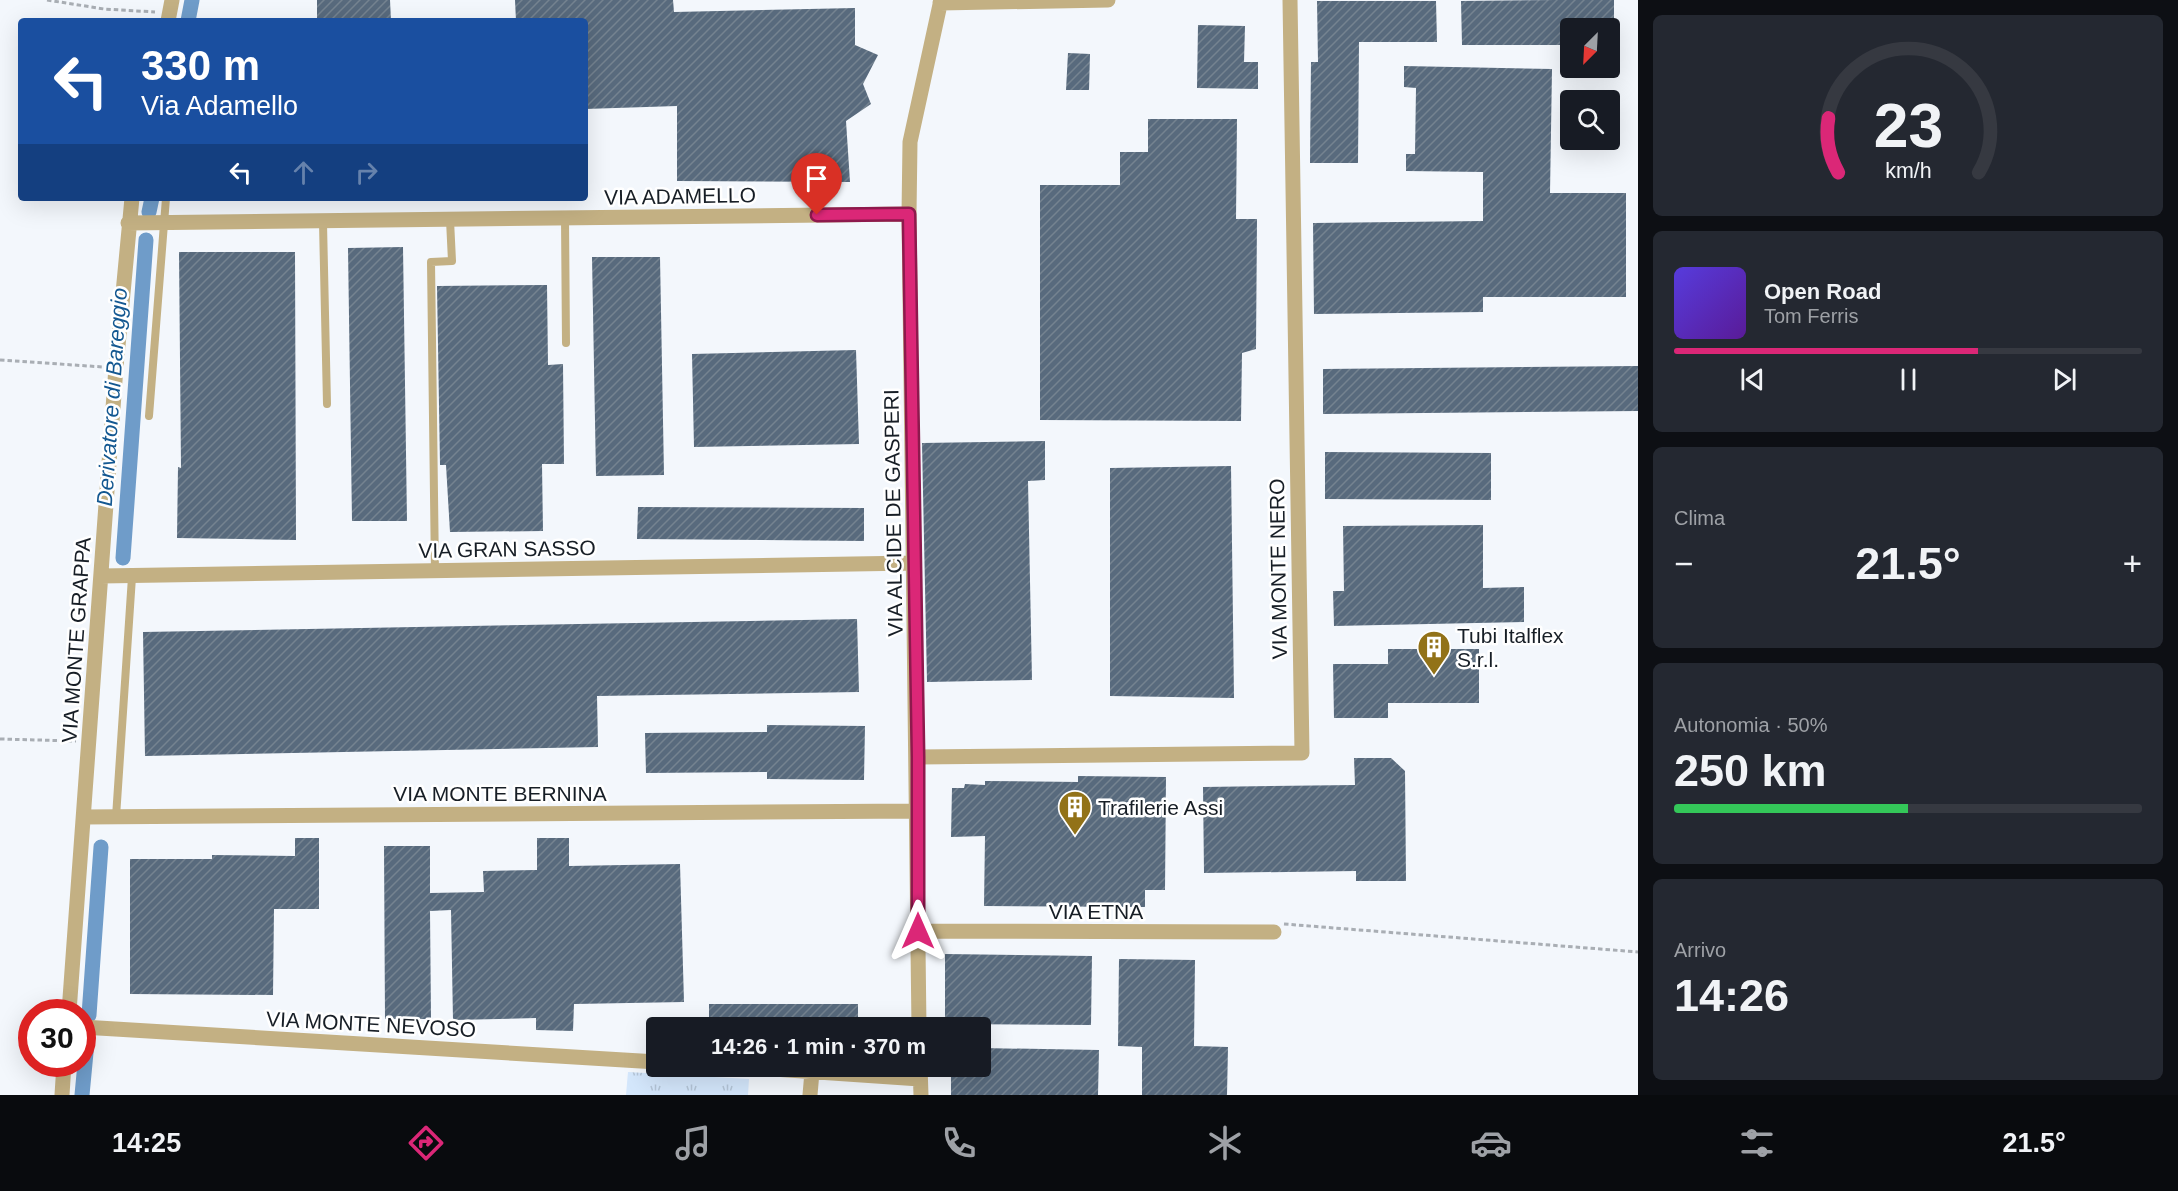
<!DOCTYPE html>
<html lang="it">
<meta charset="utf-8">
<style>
:root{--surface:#171b24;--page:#242831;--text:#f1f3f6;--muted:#9ea1a6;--line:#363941;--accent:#db2777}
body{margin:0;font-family:Helvetica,sans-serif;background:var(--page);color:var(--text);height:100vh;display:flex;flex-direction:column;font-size:22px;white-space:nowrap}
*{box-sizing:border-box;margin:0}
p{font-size:20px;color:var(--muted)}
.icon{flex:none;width:33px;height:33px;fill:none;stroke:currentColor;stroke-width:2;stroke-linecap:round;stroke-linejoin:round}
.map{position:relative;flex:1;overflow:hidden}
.sheet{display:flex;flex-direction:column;gap:15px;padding:15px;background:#0d0f14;width:540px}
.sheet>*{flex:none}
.guide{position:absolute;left:18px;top:18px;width:570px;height:183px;border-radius:6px;box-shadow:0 6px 24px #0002;background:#1a4fa0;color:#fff;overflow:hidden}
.needle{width:39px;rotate:204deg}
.tools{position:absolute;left:1560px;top:18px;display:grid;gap:12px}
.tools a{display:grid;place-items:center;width:60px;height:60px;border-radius:6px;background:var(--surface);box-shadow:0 6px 24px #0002;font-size:30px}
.speed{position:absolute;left:18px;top:999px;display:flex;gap:12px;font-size:30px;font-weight:700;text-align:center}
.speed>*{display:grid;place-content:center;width:78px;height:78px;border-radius:50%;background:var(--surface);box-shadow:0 6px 24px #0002;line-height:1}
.speed .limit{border:9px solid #d22;background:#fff;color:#111}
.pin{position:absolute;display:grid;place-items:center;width:51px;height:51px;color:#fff;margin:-62px -26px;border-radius:50% 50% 50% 0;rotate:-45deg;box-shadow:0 0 6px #0007}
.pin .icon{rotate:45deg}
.me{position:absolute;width:66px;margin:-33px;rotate:0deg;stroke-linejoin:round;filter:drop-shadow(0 0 4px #0008)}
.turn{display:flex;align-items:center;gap:21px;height:126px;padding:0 24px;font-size:27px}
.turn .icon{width:78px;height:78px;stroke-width:2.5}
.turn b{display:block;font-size:42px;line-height:51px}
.lanes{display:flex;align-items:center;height:57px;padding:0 24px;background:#0003;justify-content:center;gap:30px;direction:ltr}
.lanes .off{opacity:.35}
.big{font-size:45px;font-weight:600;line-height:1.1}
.sheet .card{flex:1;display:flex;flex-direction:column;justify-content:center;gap:9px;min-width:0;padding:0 21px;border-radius:9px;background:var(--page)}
.sheet .dial{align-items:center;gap:0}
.dial svg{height:156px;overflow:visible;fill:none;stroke:var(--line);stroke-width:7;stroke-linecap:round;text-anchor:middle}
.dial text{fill:var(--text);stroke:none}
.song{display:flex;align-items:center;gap:18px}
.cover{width:72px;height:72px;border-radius:9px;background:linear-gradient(135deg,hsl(250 70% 55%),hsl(270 70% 35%))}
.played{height:6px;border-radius:3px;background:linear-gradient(90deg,var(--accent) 65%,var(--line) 65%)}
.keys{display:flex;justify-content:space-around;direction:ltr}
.heat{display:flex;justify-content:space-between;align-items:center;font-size:33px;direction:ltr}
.charge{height:9px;border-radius:4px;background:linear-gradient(90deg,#34c759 50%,var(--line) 0)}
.trip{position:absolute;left:646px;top:1017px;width:345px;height:60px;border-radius:6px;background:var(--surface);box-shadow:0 6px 24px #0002;font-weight:600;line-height:60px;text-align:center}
.dock{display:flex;height:96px;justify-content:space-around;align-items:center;background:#090b0e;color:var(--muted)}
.dock .icon{width:42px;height:42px}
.dock .current{color:var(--accent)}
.dock b{font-size:27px;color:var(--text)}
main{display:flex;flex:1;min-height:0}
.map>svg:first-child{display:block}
.grass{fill:url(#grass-tufts)}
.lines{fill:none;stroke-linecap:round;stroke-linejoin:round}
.canal{stroke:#6f9cc9;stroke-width:15}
.building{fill:url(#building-hatch)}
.path{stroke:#a9aeb4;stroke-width:3;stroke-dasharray:4.5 3;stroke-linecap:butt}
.lane{stroke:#c3b083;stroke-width:8}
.street{stroke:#c3b083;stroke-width:15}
.route-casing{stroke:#8e194d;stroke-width:15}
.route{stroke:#db2777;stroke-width:10}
.labels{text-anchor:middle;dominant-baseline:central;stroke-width:5;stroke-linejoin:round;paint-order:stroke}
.street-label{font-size:21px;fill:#171e26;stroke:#fff}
.poi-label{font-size:21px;fill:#171e26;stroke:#fff;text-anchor:start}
.water-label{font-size:22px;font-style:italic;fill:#145891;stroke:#fff}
</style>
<main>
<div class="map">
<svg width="1638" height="1095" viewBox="0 0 1638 1095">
<defs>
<pattern id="grass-tufts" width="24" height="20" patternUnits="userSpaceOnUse" patternTransform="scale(1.5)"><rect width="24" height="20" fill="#d4e7fc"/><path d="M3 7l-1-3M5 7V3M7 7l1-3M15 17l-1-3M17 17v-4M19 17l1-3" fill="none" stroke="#b5c6d8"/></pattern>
<pattern id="building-hatch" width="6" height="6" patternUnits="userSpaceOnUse" patternTransform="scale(1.5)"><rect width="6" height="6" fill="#586a7d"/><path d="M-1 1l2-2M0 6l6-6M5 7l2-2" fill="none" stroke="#758390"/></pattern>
</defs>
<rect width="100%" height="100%" fill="#f3f7fc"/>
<path class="grass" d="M628 1072 749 1079 748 1095H626Z"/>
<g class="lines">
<path class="canal" d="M188 21 192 0
M149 212 152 198
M123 558 146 240
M89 1015 101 847
M82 1095 87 1042"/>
</g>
<path class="building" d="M317 0H390L391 21H317Z
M515 0H673L674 12 855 8V45L878 55 863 84 871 104 846 121 850 182 677 181V106L585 109V21H516Z
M1557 0H1614V28H1570V45H1462L1461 1Z
M1317 1H1436L1437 42H1359L1358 163H1310L1311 62H1318Z
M1198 25 1245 26 1244 62H1258V89L1197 88Z
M1068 53 1090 54 1089 90H1066Z
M1404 66 1552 69 1550 193H1626V297H1483V312L1314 314 1313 223 1483 221V172L1406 171V154H1415L1416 88 1404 87Z
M1148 119H1237L1236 219H1257L1256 349 1242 353 1241 421 1040 420V185H1120V152H1148Z
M403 247 407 521H352L348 248Z
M179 252H295L296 540 177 538 178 467 181 468Z
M592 257H660L664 475 596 476Z
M547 285 548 365 563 364 564 464H542L543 531 450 532 446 465H440L437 286Z
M856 350 859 444 694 447 692 354Z
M1638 366V411L1323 414V369Z
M1045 441V480L1028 481 1032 680 927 682 922 443Z
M1325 452 1491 453V500L1325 499Z
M1231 466 1234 698 1110 696V468Z
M638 507 864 508V541L637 539Z
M1483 525V588L1524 587V622L1334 626 1333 591H1344L1343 526Z
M857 619 859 692 597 696 598 747 145 756 143 632Z
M1388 649H1479V703H1388V718H1334L1333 664H1388Z
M767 725 865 726 864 780 767 779V772L646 773 645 733 767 732Z
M1354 758H1391L1405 771 1406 881H1356V871L1204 873 1203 787 1355 785Z
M1078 776 1166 777 1165 890H1145V907L984 906 985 836 951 837 952 788H964L965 784 985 785V781L1078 782Z
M295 838H319V909H274L273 995 130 994V859H212V855L295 856Z
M537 838H569V866L680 864 684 1002 574 1004 573 1031 536 1030V1018L453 1020 451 910 430 911 431 1019H385L384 846H430V893L484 892 483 871 537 870Z
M945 954 1092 956 1091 1025 945 1024Z
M1119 959 1195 960 1194 1046 1228 1047 1227 1095H1142V1047L1118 1046Z
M709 1004H858V1028H709Z
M981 1048 1099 1050 1098 1095H951V1066H981Z"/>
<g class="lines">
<path class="path" d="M47 0 104 9 155 12
M0 360 103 367
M0 739 76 741
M1284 924 1638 952"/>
<path class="lane" d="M565 219 566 343
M323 223 327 404
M149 416 166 198
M435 572 431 262 452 261 450 220
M116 817 132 577"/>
<path class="street" d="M940 3 1108 0
M168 21 172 0
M128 223 909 214
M101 576 914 563
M918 757 1302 753 1290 0
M84 817 917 811
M918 931 1274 932
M69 1012 116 367 132 198
M82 1027 657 1062
M919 1028 909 214 910 142 941 0
M730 1066 920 1079
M920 1066 921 1095
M62 1095 64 1064
M810 1095 812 1072"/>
</g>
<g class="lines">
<g class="route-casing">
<path id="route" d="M817 215 909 214 918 757V931"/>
</g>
<use href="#route" class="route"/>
</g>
<defs>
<g id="building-pin" transform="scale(1.725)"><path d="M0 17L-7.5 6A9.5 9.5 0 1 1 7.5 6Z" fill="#927218" stroke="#fff"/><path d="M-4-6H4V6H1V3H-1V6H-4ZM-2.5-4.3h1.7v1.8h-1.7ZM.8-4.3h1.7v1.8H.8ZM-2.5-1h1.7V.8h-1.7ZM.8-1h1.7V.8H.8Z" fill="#fff"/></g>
</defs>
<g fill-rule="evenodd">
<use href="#building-pin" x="1434" y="647"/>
<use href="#building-pin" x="1075" y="807"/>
</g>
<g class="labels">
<g class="street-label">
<text transform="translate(680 196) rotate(-1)">VIA ADAMELLO</text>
<text transform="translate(893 513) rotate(-91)">VIA ALCIDE DE GASPERI</text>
<text transform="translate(507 549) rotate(-1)">VIA GRAN SASSO</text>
<text transform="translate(1278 569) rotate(-91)">VIA MONTE NERO</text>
<text transform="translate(76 640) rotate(-86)">VIA MONTE GRAPPA</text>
<text x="500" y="793">VIA MONTE BERNINA</text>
<text x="1096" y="911">VIA ETNA</text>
<text transform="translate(371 1024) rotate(3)">VIA MONTE NEVOSO</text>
</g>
<g class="poi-label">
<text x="1457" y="635">Tubi Italflex<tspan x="1457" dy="24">S.r.l.</tspan></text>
<text x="1098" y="807">Trafilerie Assi</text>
</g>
<g class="water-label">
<text transform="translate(112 397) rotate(-86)">Derivatore di Bareggio</text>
</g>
</g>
</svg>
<div class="tools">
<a><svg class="needle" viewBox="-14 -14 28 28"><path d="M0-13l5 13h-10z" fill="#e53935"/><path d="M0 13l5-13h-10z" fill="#9ea1a6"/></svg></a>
<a><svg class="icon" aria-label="search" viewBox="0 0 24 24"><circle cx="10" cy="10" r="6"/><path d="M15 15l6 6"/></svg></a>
</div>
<div class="speed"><div class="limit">30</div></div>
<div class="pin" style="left:817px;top:215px;background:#d93025"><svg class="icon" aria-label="arrive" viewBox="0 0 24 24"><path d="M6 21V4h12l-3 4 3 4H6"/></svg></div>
<svg class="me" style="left:918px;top:931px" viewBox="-20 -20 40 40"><path d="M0-17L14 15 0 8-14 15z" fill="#db2777" stroke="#fff" stroke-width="4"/></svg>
<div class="trip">14:26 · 1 min · 370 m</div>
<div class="guide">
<div class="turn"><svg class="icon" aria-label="left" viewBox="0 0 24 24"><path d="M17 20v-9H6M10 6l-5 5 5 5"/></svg><div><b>330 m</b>Via Adamello</div></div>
<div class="lanes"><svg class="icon" aria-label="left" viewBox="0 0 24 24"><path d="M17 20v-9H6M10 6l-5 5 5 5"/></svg><svg class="icon off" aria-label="ahead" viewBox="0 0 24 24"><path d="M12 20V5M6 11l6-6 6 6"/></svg><svg class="icon off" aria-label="right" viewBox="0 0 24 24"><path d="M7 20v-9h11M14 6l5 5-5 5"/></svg></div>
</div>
</div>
<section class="sheet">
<div class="card dial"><svg viewBox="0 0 100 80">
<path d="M14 69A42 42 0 1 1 86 69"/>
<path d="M14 69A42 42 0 0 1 9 41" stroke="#db2777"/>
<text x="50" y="56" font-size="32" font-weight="700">23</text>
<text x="50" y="72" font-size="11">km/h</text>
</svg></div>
<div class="card">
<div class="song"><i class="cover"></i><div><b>Open Road</b><p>Tom Ferris</p></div></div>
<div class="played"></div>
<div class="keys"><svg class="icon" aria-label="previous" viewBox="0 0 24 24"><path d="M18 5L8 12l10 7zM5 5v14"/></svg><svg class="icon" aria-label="pause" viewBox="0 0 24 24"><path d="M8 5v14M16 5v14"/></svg><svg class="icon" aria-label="next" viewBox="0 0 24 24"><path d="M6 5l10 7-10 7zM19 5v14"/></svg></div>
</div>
<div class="card"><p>Clima</p>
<div class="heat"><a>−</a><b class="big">21.5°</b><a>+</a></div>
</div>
<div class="card"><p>Autonomia · 50%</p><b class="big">250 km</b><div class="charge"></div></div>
<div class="card"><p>Arrivo</p><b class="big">14:26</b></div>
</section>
</main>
<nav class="dock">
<b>14:25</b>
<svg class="icon current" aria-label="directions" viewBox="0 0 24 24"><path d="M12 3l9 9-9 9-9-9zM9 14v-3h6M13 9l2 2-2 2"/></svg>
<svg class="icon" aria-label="music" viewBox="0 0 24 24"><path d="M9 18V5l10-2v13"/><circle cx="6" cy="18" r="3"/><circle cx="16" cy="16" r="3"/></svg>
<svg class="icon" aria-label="phone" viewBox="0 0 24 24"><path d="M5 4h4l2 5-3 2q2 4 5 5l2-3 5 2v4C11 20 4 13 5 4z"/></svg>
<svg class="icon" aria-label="climate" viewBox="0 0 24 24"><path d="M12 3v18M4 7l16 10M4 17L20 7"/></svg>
<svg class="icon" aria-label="car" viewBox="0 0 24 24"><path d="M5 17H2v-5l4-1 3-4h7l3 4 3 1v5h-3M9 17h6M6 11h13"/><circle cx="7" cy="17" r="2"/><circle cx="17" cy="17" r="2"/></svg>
<svg class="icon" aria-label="filters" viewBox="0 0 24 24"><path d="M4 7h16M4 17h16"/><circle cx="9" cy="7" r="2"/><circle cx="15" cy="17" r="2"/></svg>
<b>21.5°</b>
</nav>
